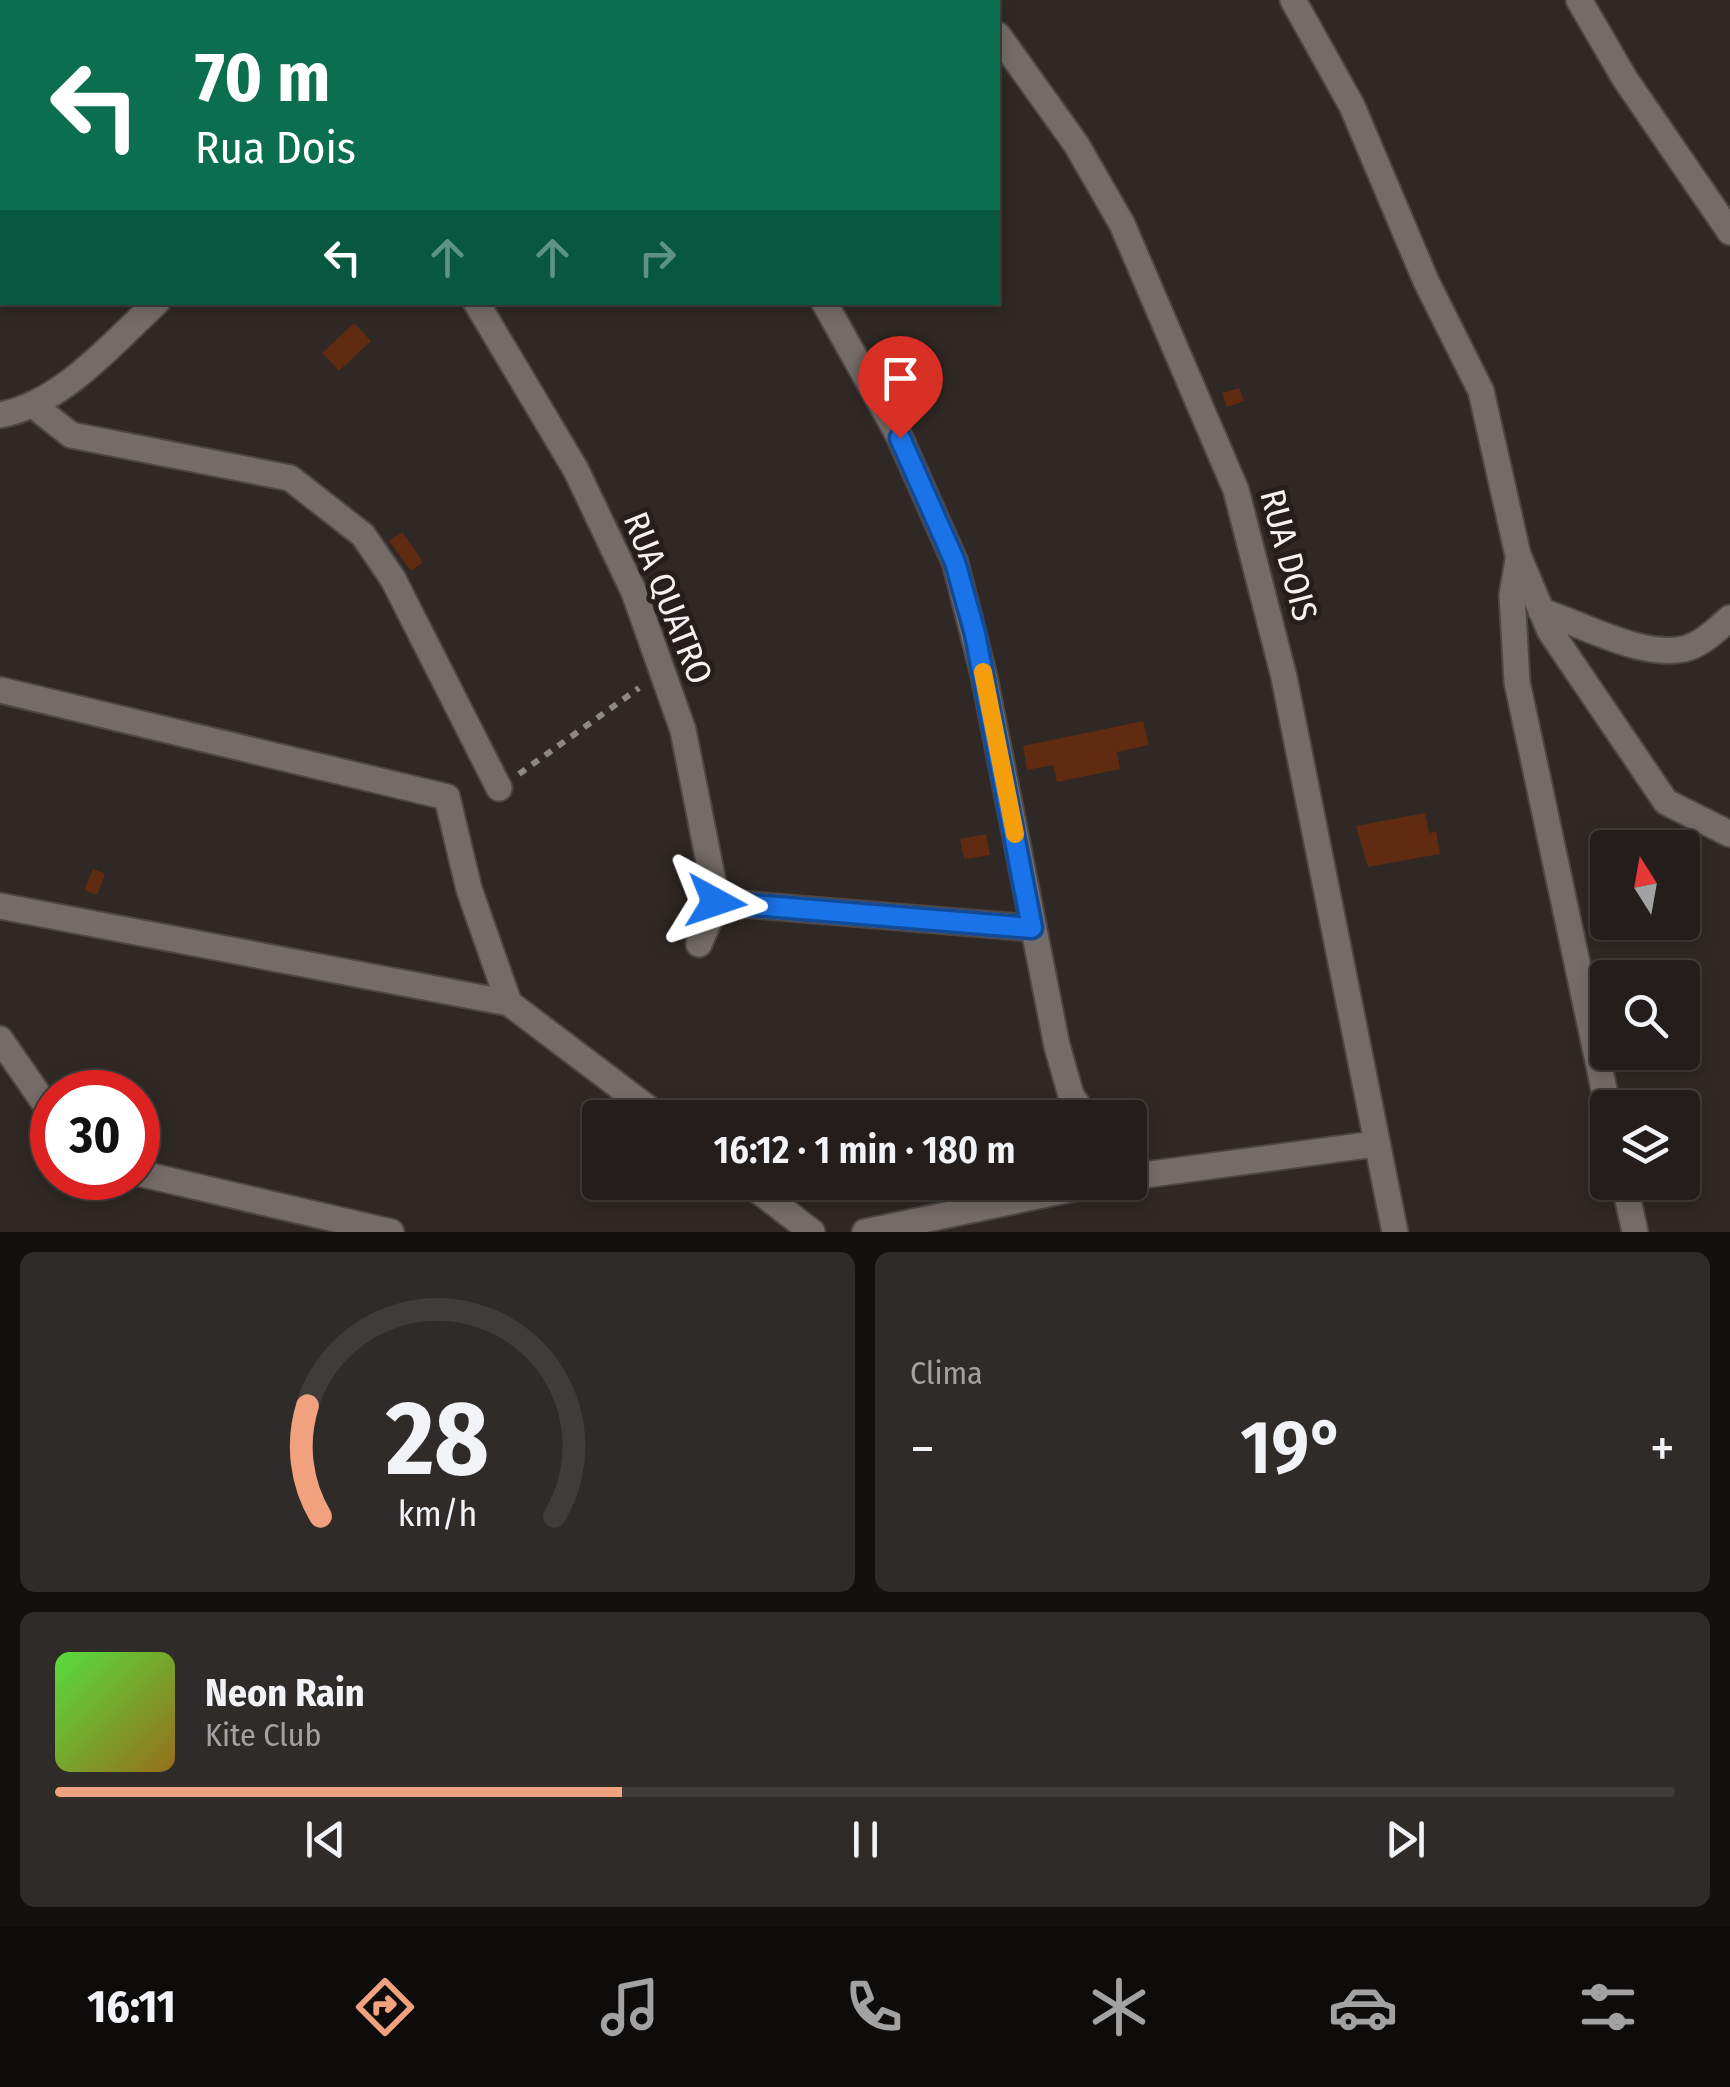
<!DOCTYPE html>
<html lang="pt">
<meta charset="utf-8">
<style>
:root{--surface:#231e1c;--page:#2f2b29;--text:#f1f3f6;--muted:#a3a2a3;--line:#403c3b;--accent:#f1a17d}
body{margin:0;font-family:"Fira Sans Condensed",sans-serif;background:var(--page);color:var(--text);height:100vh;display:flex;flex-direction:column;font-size:38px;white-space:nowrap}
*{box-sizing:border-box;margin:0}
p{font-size:32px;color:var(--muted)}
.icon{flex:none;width:55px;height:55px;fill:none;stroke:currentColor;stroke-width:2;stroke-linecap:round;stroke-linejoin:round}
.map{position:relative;height:1232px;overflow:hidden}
.drawer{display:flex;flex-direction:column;gap:20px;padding:20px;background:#13100f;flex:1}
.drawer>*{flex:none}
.top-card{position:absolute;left:0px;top:0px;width:1000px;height:305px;box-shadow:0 5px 15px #0003,0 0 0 2px var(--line);background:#0b6e4f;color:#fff;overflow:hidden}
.needle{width:65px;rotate:349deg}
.tools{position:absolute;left:1590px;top:830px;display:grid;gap:20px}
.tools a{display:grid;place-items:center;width:110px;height:110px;border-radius:10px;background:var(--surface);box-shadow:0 5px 15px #0003,0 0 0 2px var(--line);font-size:50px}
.speed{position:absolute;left:30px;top:1070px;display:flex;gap:20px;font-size:50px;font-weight:700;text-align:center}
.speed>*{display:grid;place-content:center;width:130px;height:130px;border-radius:50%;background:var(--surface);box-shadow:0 5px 15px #0003,0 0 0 2px var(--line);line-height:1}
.speed .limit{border:15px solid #d22;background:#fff;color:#111}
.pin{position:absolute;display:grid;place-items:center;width:85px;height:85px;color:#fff;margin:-102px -42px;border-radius:50% 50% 50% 0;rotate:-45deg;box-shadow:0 0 10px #0007}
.pin .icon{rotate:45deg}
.me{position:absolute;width:110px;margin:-55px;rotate:95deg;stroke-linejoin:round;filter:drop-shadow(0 0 8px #0008)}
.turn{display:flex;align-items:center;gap:35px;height:210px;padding:0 30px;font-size:45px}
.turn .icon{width:130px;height:130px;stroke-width:2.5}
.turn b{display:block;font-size:70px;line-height:85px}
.lanes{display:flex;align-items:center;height:95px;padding:0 30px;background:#0003;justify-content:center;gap:50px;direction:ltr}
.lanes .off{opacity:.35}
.big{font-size:75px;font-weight:600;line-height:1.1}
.drawer .tile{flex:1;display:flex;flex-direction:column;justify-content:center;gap:15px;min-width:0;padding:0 35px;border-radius:15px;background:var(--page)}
.drawer .dial{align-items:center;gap:0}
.dial svg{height:260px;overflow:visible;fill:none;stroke:var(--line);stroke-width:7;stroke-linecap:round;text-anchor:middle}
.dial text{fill:var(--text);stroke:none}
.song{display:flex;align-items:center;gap:30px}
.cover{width:120px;height:120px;border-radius:15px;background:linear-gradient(135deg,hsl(110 70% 55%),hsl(40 70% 35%))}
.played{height:10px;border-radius:5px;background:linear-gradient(90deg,var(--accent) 35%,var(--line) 35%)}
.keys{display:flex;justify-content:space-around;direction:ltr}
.heat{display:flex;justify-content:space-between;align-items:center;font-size:55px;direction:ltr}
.drawer .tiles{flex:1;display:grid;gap:20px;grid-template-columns:1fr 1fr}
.tile:last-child{grid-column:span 2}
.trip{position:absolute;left:582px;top:1100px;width:565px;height:100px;border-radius:10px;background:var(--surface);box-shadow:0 5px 15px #0003,0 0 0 2px var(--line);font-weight:600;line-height:100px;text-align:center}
.tab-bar{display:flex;height:160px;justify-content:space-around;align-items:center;background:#0e0c0b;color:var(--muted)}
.tab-bar .icon{width:70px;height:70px}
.tab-bar .selected{color:var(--accent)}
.tab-bar b{font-size:45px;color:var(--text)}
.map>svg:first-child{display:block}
.building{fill:#602b10}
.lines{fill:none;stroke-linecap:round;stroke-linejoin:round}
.street-casing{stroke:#4c4744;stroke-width:29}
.path{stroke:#8d8785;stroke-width:6;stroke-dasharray:8 8;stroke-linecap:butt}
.street{stroke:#746c68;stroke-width:25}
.route-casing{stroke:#114b97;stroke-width:25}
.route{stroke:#1a73e8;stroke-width:18}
.slow{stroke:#f59e0b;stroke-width:18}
.labels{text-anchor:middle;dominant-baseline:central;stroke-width:10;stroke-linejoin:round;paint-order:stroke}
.street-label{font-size:35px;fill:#f5f1ef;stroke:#251e1c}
</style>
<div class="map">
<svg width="1730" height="1232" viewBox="0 0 1730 1232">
<rect width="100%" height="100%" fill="#2f2825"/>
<path class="building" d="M354 323 371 341 339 371 322 353Z
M1239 388 1244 401 1227 407 1222 393Z
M402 532 423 562 411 571 389 541Z
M1143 721 1149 745 1117 752 1120 769 1057 782 1053 765 1027 770 1023 746Z
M1425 813 1429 833 1436 831 1440 854 1368 867 1356 826Z
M986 834 990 855 964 859 960 839Z
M93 869 105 874 97 895 84 890Z"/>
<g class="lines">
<g class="street-casing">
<path id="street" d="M632 0 633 2
M974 0 976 2
M1293 0 1352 106 1426 281 1481 391 1518 555 1550 631 1666 802 1730 834
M1579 0 1625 79 1730 232
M476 2 478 0
M998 35 1076 144 1122 224 1236 490 1284 677 1395 1232
M476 302 576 470 634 592 683 730 717 902 699 944
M824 302 900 438 955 562 984 676 1057 1046 1071 1095 1086 1118
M33 405 71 435 290 478 363 535 393 579 499 788
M0 415C61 404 113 343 157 302
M1518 560 1512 595 1517 682 1608 1108
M1541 611C1583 624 1640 658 1684 649 1703 644 1716 630 1730 618
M0 690 447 797 469 889 509 1003
M717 902 1032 928
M0 906 509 1003 661 1118
M0 1039 52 1114
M1130 1161 1144 1175 1375 1144
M138 1173 391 1232
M747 1182 812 1232
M1624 1182 1635 1232
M865 1232 1105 1182"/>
</g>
<path class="path" d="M519 774 639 688"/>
<use href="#street" class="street"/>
</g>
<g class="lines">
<g class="route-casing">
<path id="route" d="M716 902 1032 928 975 634 955 562 900 438"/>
</g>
<use href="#route" class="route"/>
<path class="slow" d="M983 672 1015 834"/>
</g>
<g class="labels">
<g class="street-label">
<text transform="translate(1289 555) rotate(75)">RUA DOIS</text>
<text transform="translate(668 598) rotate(68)">RUA QUATRO</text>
</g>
</g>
</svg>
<div class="tools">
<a><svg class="needle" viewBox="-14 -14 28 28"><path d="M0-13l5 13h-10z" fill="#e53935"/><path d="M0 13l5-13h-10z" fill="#a3a2a3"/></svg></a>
<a><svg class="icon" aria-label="search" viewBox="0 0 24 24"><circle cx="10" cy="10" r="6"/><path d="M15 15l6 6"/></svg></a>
<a><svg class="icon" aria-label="layers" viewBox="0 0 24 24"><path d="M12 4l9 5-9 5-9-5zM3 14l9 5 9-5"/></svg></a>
</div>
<div class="speed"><div class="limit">30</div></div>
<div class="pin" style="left:900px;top:438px;background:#d93025"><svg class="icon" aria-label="arrive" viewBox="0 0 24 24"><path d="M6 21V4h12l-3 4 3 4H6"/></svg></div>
<svg class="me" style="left:716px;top:902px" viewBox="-20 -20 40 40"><path d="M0-17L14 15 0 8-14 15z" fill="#1a73e8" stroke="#fff" stroke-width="4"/></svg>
<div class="trip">16:12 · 1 min · 180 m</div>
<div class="top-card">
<div class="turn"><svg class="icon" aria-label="left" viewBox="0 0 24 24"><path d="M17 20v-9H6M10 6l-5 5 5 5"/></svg><div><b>70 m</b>Rua Dois</div></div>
<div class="lanes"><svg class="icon" aria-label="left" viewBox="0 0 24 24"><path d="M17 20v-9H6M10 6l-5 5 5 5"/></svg><svg class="icon off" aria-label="ahead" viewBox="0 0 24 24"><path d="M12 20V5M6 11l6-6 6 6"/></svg><svg class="icon off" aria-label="ahead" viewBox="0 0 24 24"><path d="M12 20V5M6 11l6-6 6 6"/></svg><svg class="icon off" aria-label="right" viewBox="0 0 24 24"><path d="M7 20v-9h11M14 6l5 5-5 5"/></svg></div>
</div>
</div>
<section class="drawer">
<div class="tiles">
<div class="tile dial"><svg viewBox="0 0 100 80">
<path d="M14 69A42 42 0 1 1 86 69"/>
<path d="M14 69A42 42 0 0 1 10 35" stroke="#f1a17d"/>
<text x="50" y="56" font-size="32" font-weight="700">28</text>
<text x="50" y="72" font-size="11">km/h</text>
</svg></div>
<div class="tile"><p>Clima</p>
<div class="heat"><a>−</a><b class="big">19°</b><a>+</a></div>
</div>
<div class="tile">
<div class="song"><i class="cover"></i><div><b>Neon Rain</b><p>Kite Club</p></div></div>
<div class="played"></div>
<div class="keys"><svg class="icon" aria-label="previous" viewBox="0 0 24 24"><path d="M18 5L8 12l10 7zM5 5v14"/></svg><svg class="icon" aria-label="pause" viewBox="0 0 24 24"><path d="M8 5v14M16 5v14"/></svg><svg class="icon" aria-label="next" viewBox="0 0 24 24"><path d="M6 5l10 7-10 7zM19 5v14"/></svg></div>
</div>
</div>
</section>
<nav class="tab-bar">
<b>16:11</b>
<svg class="icon selected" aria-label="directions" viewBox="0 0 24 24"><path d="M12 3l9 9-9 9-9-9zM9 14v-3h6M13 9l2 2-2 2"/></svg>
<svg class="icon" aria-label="music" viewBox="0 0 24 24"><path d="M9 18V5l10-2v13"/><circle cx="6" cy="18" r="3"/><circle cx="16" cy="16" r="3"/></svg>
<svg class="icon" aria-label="phone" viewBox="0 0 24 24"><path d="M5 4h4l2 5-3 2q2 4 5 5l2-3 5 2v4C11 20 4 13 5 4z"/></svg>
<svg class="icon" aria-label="climate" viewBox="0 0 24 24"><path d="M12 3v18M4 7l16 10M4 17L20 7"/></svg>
<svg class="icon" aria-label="car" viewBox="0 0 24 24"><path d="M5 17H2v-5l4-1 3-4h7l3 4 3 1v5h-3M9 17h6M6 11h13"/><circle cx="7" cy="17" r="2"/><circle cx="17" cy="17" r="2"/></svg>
<svg class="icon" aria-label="filters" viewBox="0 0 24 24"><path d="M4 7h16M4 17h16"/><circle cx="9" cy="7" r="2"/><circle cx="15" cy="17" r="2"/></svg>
</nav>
